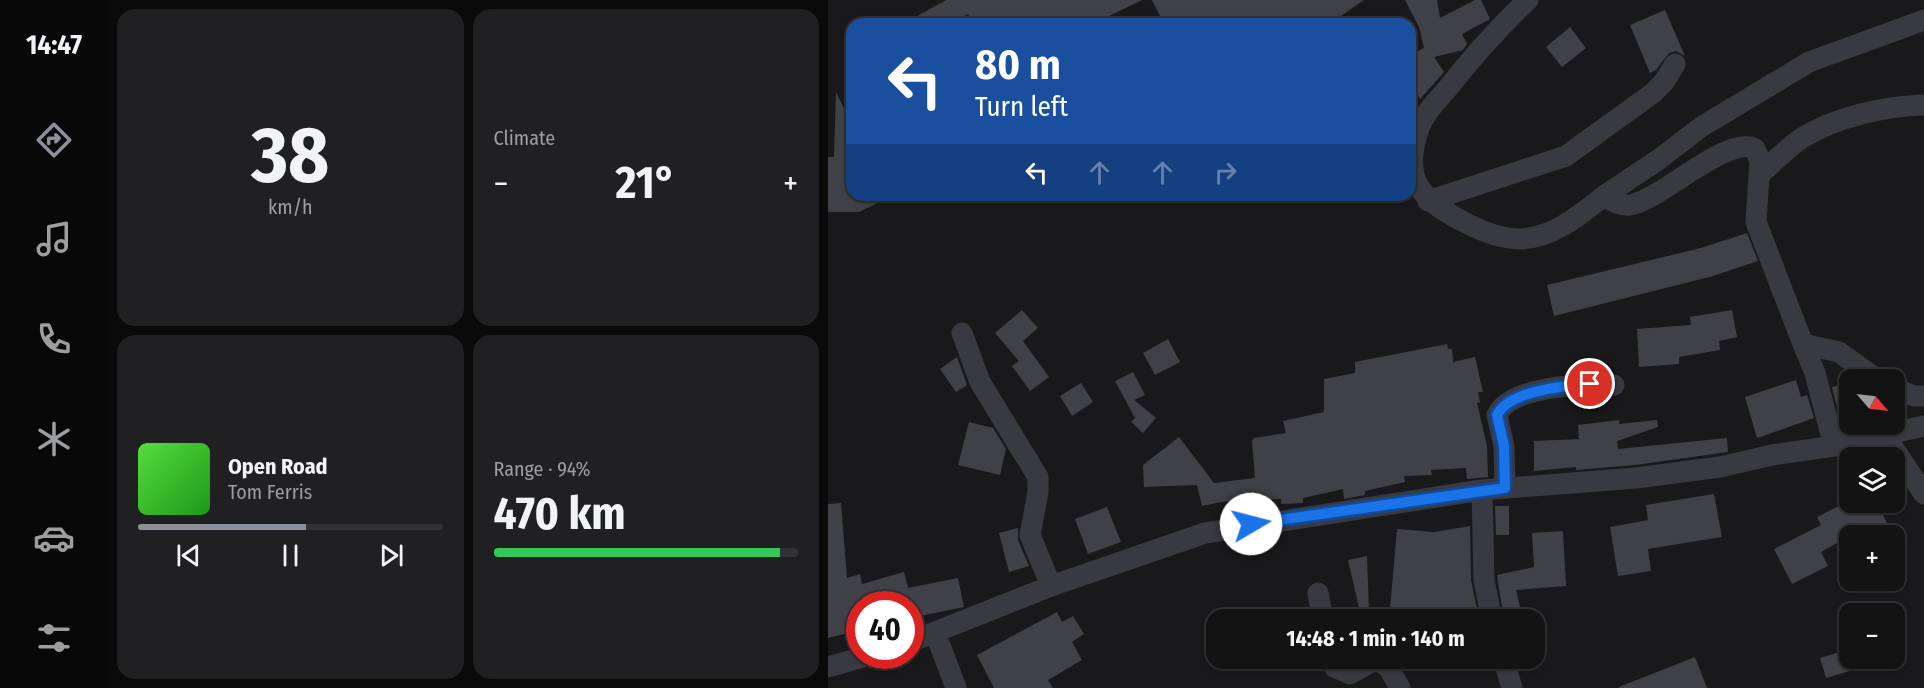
<!DOCTYPE html>
<meta charset="utf-8">
<style>
:root{--surface:#131314;--page:#202022;--text:#f1f3f6;--muted:#9d9ea0;--line:#323234;--accent:#8c9099}
body{margin:0;font-family:"Fira Sans Condensed",sans-serif;background:var(--page);color:var(--text);height:100vh;display:flex;flex-direction:column;font-size:22px;white-space:nowrap}
*{box-sizing:border-box;margin:0}
p{font-size:20px;color:var(--muted)}
.icon{flex:none;width:33px;height:33px;fill:none;stroke:currentColor;stroke-width:2;stroke-linecap:round;stroke-linejoin:round}
.map{position:relative;flex:1;overflow:hidden}
.side{display:flex;flex-direction:column;gap:9px;padding:9px;background:#0a0a0b;width:720px}
.side>*{flex:none}
.banner{position:absolute;left:18px;top:18px;width:570px;height:183px;border-radius:18px;box-shadow:0 2px 4px #0004,0 0 0 2px var(--line);background:#1a4fa0;color:#fff;overflow:hidden}
.needle{width:39px;rotate:118deg}
.fabs{position:absolute;left:1011px;top:369px;display:grid;gap:12px}
.fabs a{display:grid;place-items:center;width:66px;height:66px;border-radius:12px;background:var(--surface);box-shadow:0 2px 4px #0004,0 0 0 2px var(--line);font-size:30px}
.speed{position:absolute;left:18px;top:591px;display:flex;gap:12px;font-size:30px;font-weight:700;text-align:center}
.speed>*{display:grid;place-content:center;width:78px;height:78px;border-radius:50%;background:var(--surface);box-shadow:0 2px 4px #0004,0 0 0 2px var(--line);line-height:1}
.speed .limit{border:9px solid #d22;background:#fff;color:#111}
.pin{position:absolute;display:grid;place-items:center;width:51px;height:51px;color:#fff;margin:-26px;border:3px solid #fff;border-radius:50%;box-shadow:0 2px 6px #0007}
.me{position:absolute;width:66px;margin:-33px;rotate:82deg;stroke-linejoin:round;filter:drop-shadow(0 0 4px #0008)}
.turn{display:flex;align-items:center;gap:21px;height:126px;padding:0 30px;font-size:27px}
.turn .icon{width:78px;height:78px;stroke-width:2.5}
.turn b{display:block;font-size:42px;line-height:51px}
.lanes{display:flex;align-items:center;height:57px;padding:0 30px;background:#0003;justify-content:center;gap:30px;direction:ltr}
.lanes .off{opacity:.35}
.big{font-size:45px;font-weight:700;line-height:1.1}
.side .card{flex:1;display:flex;flex-direction:column;justify-content:center;gap:9px;min-width:0;padding:0 21px;border-radius:18px;background:var(--page)}
.side .dial{align-items:center;gap:0}
.dial b{font-size:78px;line-height:1}
.song{display:flex;align-items:center;gap:18px}
.cover{width:72px;height:72px;border-radius:9px;background:linear-gradient(135deg,hsl(110 70% 55%),hsl(120 70% 35%))}
.played{height:6px;border-radius:3px;background:linear-gradient(90deg,var(--accent) 55%,var(--line) 55%)}
.keys{display:flex;justify-content:space-around;direction:ltr}
.heat{display:flex;justify-content:space-between;align-items:center;font-size:33px;direction:ltr}
.charge{height:9px;border-radius:4px;background:linear-gradient(90deg,#34c759 94%,var(--line) 0)}
.side .tiles{flex:1;display:grid;gap:9px;grid-template-columns:repeat(2,1fr)}
.trip{position:absolute;left:378px;top:609px;width:339px;height:60px;border-radius:18px;background:var(--surface);box-shadow:0 2px 4px #0004,0 0 0 2px var(--line);font-weight:700;line-height:60px;text-align:center}
main{display:flex;flex:1;min-height:0}
.tab-bar{display:flex;flex-direction:column;width:108px;justify-content:space-around;align-items:center;background:#080808;color:var(--muted)}
.tab-bar .icon{width:42px;height:42px}
.tab-bar .selected{color:var(--accent)}
.tab-bar b{font-size:27px;color:var(--text)}
.map>svg:first-child{display:block}
.building{fill:#404146}
.lines{fill:none;stroke-linecap:round;stroke-linejoin:round}
.minor{stroke:#393a41;stroke-width:21}
.route-casing{stroke:#114b97;stroke-width:15}
.route{stroke:#1a73e8;stroke-width:10}
</style>
<main>
<nav class="tab-bar">
<b>14:47</b>
<svg class="icon selected" aria-label="directions" viewBox="0 0 24 24"><path d="M12 3l9 9-9 9-9-9zM9 14v-3h6M13 9l2 2-2 2"/></svg>
<svg class="icon" aria-label="music" viewBox="0 0 24 24"><path d="M9 18V5l10-2v13"/><circle cx="6" cy="18" r="3"/><circle cx="16" cy="16" r="3"/></svg>
<svg class="icon" aria-label="phone" viewBox="0 0 24 24"><path d="M5 4h4l2 5-3 2q2 4 5 5l2-3 5 2v4C11 20 4 13 5 4z"/></svg>
<svg class="icon" aria-label="climate" viewBox="0 0 24 24"><path d="M12 3v18M4 7l16 10M4 17L20 7"/></svg>
<svg class="icon" aria-label="car" viewBox="0 0 24 24"><path d="M5 17H2v-5l4-1 3-4h7l3 4 3 1v5h-3M9 17h6M6 11h13"/><circle cx="7" cy="17" r="2"/><circle cx="17" cy="17" r="2"/></svg>
<svg class="icon" aria-label="filters" viewBox="0 0 24 24"><path d="M4 7h16M4 17h16"/><circle cx="9" cy="7" r="2"/><circle cx="15" cy="17" r="2"/></svg>
</nav>
<section class="side">
<div class="tiles">
<div class="card dial"><b>38</b><p>km/h</p></div>
<div class="card"><p>Climate</p>
<div class="heat"><a>−</a><b class="big">21°</b><a>+</a></div>
</div>
<div class="card">
<div class="song"><i class="cover"></i><div><b>Open Road</b><p>Tom Ferris</p></div></div>
<div class="played"></div>
<div class="keys"><svg class="icon" aria-label="previous" viewBox="0 0 24 24"><path d="M18 5L8 12l10 7zM5 5v14"/></svg><svg class="icon" aria-label="pause" viewBox="0 0 24 24"><path d="M8 5v14M16 5v14"/></svg><svg class="icon" aria-label="next" viewBox="0 0 24 24"><path d="M6 5l10 7-10 7zM19 5v14"/></svg></div>
</div>
<div class="card"><p>Range · 94%</p><b class="big">470 km</b><div class="charge"></div></div>
</div>
</section>
<div class="map">
<svg width="1096" height="688" viewBox="0 0 1096 688">
<rect width="100%" height="100%" fill="#19191b"/>
<path class="building" d="M118 0H314L275 19 277 24H145L140 14 121 24H75Z
M324 0H536L501 24H336Z
M577 0H609L612 18 647 0H653L662 19 634 34 639 44 635 50 606 57 616 72 592 99 582 83V55L596 48 591 27Z
M837 10 857 56 848 51 841 53 828 70 822 73 802 25Z
M742 27 758 48 734 67 718 47Z
M8 92 24 125V195H66L31 212H0V157H6Z
M919 233 930 261 885 276 726 316 719 285 873 248Z
M194 310 210 328 195 341 221 377 202 391 184 366 191 361 167 333Z
M904 310 909 337 891 341 892 350 851 357V364L811 367 809 329 863 325 862 317Z
M340 339 352 362 327 375 315 353Z
M619 344 620 349H624L625 362 647 357 655 392H650L652 402 649 403 659 446 660 477 639 479 638 468 603 470 604 475 576 476 577 482 537 491V495L516 499 515 489 475 498V503L453 504V499L393 502 374 506 369 485 316 487 315 465 351 437 386 483 427 478 424 441 426 438 458 433 455 421 496 412V379L527 373V362Z
M129 357 139 385 128 392 112 369Z
M305 372 317 395 306 400 328 418 315 433 303 422 307 418 287 381Z
M968 380 973 397 979 395 986 418 929 438 917 397Z
M253 383 265 402 244 416 232 396Z
M1011 385 1018 408 1010 411 1004 387Z
M791 420V424L829 420 830 427 789 441 790 449 899 438 900 452 807 465 748 470V467L706 471V441L751 439 750 425Z
M141 422 165 428 178 449 172 475 130 465Z
M886 494 894 537 820 549 823 571 790 576 782 527 820 520 818 505Z
M1019 502H1049L1065 536H1022L993 552 1000 566 964 584 946 549 993 525 989 517Z
M13 503 19 578 32 574 34 584 76 572 80 588 130 578 136 607 82 618V604H32V630L0 638V504Z
M667 506H681V535H668Z
M279 507 293 542 260 554 247 519Z
M642 526 643 580 650 614 628 616V620H561L569 529 606 532Z
M190 528V540L201 566 181 572 171 533Z
M735 531 738 586 688 590 695 620H676L669 575 706 567 704 533Z
M539 556 541 611 532 612 520 560Z
M229 612 234 622 245 616 256 634 244 642 254 660 220 680 225 688H166L149 655Z
M1022 649V671L998 678 992 658Z
M867 657 879 688H791V687Z"/>
<g class="lines">
<path class="minor" d="M700 0C670 28 645 56 620 88 609 101 597 112 591 128 573 180 593 200 636 222 653 231 672 239 692 239 725 238 752 215 776 196
M931 175C945 163 959 148 974 138 1008 117 1057 106 1096 105
M600 201 738 156 825 93 836 82 847 64
M134 333 152 382 210 477V492L202 535 223 586
M975 344 987 373 1006 446
M1050 380 1011 352 975 344 928 222 932 161 927 149C900 134 833 200 802 205 792 206 784 201 776 196L830 160 873 127 981 62 1096 20
M1066 388 1086 396H1096
M1056 434 1096 494
M677 488 676 446 669 415C683 385 757 384 786 385
M654 490 656 580 664 620
M490 593 495 620
M107 632 128 688
M82 642 223 586 377 533 654 490 808 478 892 467 944 455 1006 446 1096 426
M503 658 506 667 522 674 543 662 551 661 560 667 572 688
M675 658 684 688
M0 667 39 656"/>
</g>
<g class="lines">
<g class="route-casing">
<path id="route" d="M423 524 677 488 676 446 669 415C682 390 737 386 762 384"/>
</g>
<use href="#route" class="route"/>
</g>
</svg>
<div class="fabs">
<a><svg class="needle" viewBox="-14 -14 28 28"><path d="M0-13l5 13h-10z" fill="#e53935"/><path d="M0 13l5-13h-10z" fill="#9d9ea0"/></svg></a>
<a><svg class="icon" aria-label="layers" viewBox="0 0 24 24"><path d="M12 4l9 5-9 5-9-5zM3 14l9 5 9-5"/></svg></a>
<a>+</a>
<a>−</a>
</div>
<div class="speed"><div class="limit">40</div></div>
<div class="pin" style="left:762px;top:384px;background:#d93025"><svg class="icon" aria-label="arrive" viewBox="0 0 24 24"><path d="M6 21V4h12l-3 4 3 4H6"/></svg></div>
<svg class="me" style="left:423px;top:524px" viewBox="-20 -20 40 40"><circle r="19" fill="#fff"/><path d="M0-13L10 11 0 6-10 11z" fill="#1a73e8"/></svg>
<div class="trip">14:48 · 1 min · 140 m</div>
<div class="banner">
<div class="turn"><svg class="icon" aria-label="left" viewBox="0 0 24 24"><path d="M17 20v-9H6M10 6l-5 5 5 5"/></svg><div><b>80 m</b>Turn left</div></div>
<div class="lanes"><svg class="icon" aria-label="left" viewBox="0 0 24 24"><path d="M17 20v-9H6M10 6l-5 5 5 5"/></svg><svg class="icon off" aria-label="ahead" viewBox="0 0 24 24"><path d="M12 20V5M6 11l6-6 6 6"/></svg><svg class="icon off" aria-label="ahead" viewBox="0 0 24 24"><path d="M12 20V5M6 11l6-6 6 6"/></svg><svg class="icon off" aria-label="right" viewBox="0 0 24 24"><path d="M7 20v-9h11M14 6l5 5-5 5"/></svg></div>
</div>
</div>
</main>
